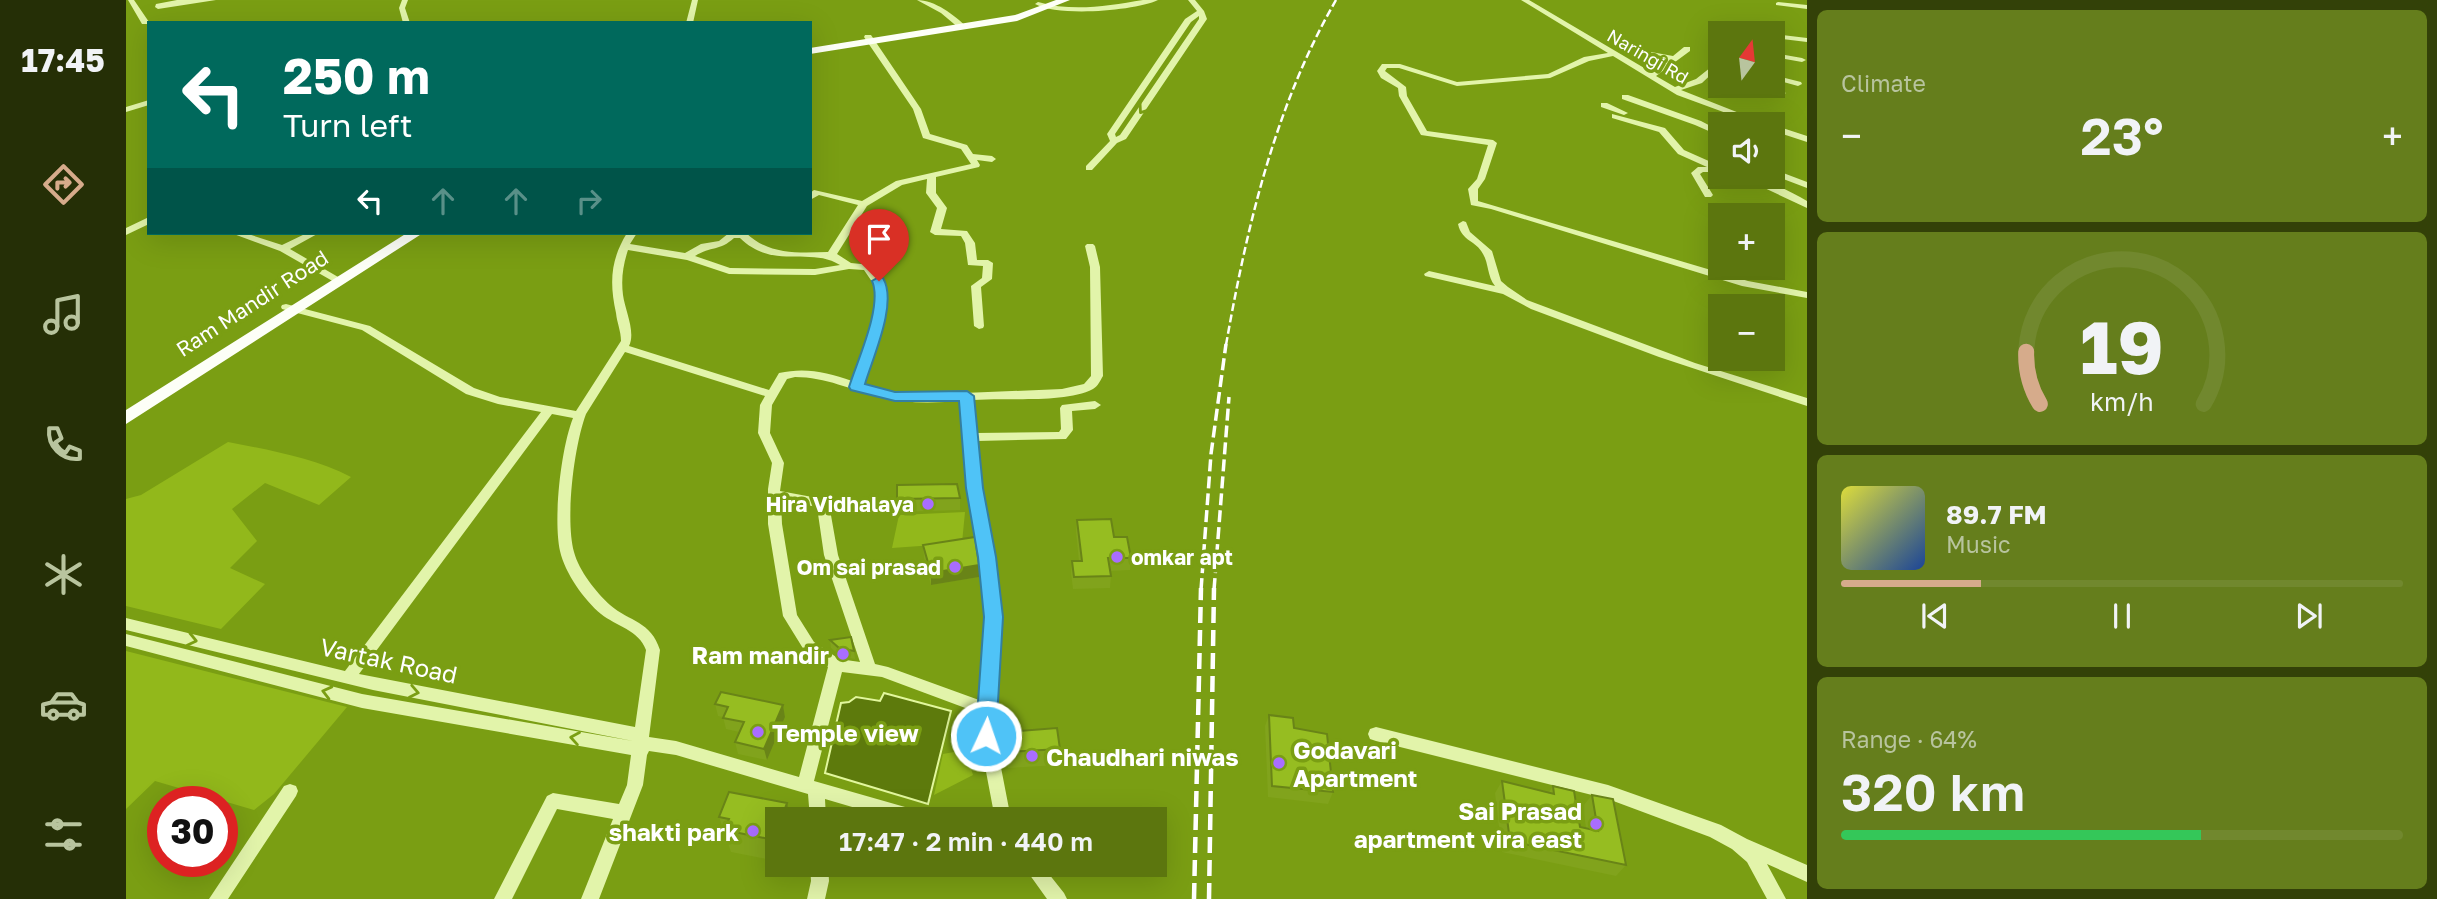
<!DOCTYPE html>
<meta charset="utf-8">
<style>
:root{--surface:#5c760e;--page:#657e1c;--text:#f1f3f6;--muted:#b8c49e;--line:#71882e;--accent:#d6ab8b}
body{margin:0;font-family:"Golos Text",sans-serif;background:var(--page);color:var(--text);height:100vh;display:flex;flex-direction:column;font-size:26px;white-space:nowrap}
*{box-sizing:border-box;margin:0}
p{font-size:23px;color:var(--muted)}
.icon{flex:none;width:38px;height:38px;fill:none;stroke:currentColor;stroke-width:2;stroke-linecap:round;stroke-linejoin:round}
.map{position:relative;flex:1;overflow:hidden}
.drawer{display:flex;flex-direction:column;gap:10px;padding:10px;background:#334108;width:630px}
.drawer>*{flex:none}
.top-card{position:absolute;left:21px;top:21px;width:665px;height:214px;border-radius:0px;box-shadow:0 7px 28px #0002;background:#00695c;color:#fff;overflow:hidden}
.needle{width:46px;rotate:15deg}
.buttons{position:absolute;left:1582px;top:21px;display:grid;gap:14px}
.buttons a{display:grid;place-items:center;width:77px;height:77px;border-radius:0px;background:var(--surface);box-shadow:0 7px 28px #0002;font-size:35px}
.speed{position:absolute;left:21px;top:786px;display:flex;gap:14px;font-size:35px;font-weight:700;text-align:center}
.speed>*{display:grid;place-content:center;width:91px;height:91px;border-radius:50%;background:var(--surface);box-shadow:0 7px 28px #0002;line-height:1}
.speed .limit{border:10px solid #d22;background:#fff;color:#111}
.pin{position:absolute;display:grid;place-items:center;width:60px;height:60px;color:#fff;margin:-72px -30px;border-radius:50% 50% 50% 0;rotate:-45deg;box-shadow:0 0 7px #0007}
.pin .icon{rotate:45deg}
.me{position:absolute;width:77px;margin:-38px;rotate:3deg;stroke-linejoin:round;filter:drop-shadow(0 0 5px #0008)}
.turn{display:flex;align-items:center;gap:24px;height:147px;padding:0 21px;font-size:32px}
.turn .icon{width:91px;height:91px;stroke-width:2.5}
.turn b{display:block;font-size:49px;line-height:60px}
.lanes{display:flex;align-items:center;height:66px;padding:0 21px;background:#0003;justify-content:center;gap:35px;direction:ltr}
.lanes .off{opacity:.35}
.big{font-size:52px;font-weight:600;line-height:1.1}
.drawer .card{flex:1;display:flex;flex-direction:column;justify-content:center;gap:10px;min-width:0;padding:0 24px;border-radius:10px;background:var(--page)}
.drawer .dial{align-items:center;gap:0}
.dial svg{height:182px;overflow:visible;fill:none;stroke:var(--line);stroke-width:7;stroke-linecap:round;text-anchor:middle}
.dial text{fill:var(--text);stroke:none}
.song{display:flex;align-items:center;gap:21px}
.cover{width:84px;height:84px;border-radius:10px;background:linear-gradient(135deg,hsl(60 70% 55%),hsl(220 70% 35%))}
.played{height:7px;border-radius:4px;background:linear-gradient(90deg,var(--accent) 25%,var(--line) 25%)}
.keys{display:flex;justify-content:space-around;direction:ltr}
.heat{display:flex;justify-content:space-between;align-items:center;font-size:38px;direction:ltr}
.charge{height:10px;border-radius:5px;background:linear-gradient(90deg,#34c759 64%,var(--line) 0)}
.trip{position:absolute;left:639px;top:807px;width:402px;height:70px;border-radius:0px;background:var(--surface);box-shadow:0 7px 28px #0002;font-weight:600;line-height:70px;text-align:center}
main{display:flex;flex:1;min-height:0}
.menu{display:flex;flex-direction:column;width:126px;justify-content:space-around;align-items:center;background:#252f06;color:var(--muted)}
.menu .icon{width:49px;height:49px}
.menu .on{color:var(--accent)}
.menu b{font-size:32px;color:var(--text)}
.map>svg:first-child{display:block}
.green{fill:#92b81b}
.water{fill:#5d7a0c;stroke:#e2f79d;stroke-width:2}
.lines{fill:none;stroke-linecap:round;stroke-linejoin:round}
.minor{fill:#e2f4aa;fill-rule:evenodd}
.major{fill:#fdfff7;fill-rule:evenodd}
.rail-far2{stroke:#fff;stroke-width:2.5;stroke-dasharray:8 3.5;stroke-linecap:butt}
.rail-far1{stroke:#fff;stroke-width:3.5;stroke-dasharray:12 5;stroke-linecap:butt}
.rail{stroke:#fff;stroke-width:4.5;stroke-dasharray:16 7;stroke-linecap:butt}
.wall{fill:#81a31c}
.shaded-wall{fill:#698417}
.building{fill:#96bd21;stroke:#698417;stroke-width:2}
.oneway{stroke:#7a9e13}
.route{fill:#4fc3f7;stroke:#337fa1;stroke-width:2}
.poi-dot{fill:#a96dff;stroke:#7a9e13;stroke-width:2.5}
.labels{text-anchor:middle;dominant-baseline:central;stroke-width:7;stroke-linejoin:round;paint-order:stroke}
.far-street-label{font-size:18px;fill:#fff;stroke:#7a9e13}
.street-label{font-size:21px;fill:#fff;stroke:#7a9e13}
.poi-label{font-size:21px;font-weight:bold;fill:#fff;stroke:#7a9e13;text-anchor:end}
.near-poi-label{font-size:24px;font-weight:bold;fill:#fff;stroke:#7a9e13;text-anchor:end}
.near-street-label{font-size:24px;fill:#fff;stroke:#7a9e13}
</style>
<main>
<nav class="menu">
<b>17:45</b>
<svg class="icon on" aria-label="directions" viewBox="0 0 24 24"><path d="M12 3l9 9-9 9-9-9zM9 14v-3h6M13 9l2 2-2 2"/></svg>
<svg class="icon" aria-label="music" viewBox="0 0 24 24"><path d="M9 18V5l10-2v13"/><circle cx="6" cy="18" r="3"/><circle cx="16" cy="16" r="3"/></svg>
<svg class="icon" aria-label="phone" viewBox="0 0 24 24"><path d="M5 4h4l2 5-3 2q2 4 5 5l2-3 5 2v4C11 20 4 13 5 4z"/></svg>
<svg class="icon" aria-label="climate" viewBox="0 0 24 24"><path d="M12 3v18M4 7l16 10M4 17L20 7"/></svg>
<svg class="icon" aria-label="car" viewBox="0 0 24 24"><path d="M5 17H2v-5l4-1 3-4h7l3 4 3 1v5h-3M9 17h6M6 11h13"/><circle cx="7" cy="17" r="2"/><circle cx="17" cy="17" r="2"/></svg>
<svg class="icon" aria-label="filters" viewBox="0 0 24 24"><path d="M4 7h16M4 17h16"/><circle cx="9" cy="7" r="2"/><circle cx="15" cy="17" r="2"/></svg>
</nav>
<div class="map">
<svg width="1681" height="899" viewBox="0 0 1681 899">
<rect width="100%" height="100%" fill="#7a9e13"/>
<path class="green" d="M102 442C143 450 188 458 225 477L193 505 139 483 106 509 131 541 104 568 139 584 95 629 0 606V499L15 495Z
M839 512 836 543 766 548 773 515Z
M0 651 221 707 148 794 128 810 29 781 0 809Z
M839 750 847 775 808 795 817 754Z"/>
<path class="water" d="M758 693 825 711 802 804 699 773 715 703 723 702 730 697 754 701Z"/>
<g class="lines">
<path class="minor" d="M2 0H8L23 22 22 24H16Z
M51 0H90L32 9 29 7 30 4Z
M276 0H282L279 8 284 23H277L273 8Z
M566 0H572L567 23H560Z
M791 0C809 0 828 15 841 27L834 29 815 13Z
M1017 0H1032C1009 11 932 17 909 4L912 2C947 12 981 6 1017 0Z
M1062 0H1069L1078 11 1081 19 1000 139 991 143 966 170H960V166L984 141 981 134 1059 19 1071 11ZM1073 16V19L994 135 990 137 989 134 1065 22Z
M1395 0H1403L1525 72 1542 60 1525 56V52L1547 56 1558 47H1564V51L1530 76 1549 87 1570 79 1594 60V66L1576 83 1555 90 1641 124H1630L1551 95 1487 56 1463 61 1424 78 1331 86 1273 68H1261L1259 71 1280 87 1281 96 1301 131 1367 140 1371 143 1359 179 1352 189V201L1622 281 1681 292V298L1616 286 1365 209 1345 205 1342 189 1351 179 1362 145 1295 135 1273 96 1272 88 1255 78 1251 71 1256 64H1274L1331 82 1422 74 1458 57 1482 53Z
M1652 2 1681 5V9L1650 5V3Z
M1647 34 1681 38V42L1647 38Z
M739 35H745L795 109 804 134 841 145 847 154 866 156 870 159 866 162 851 160 854 165 853 167 810 177V193L821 208 815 229 841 231 849 243 851 260H862L867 263 866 279 855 287 858 326 857 328 853 329 848 326 845 286 856 278 857 266 842 265 839 243 835 236 809 235 804 232 811 208 800 193 801 179 776 185 741 206 711 254 725 263 745 265 761 289V304L737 384 766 392 814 394 936 389 958 384 965 376 964 267 959 246 961 244H967L969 246 974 267 977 376C974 381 972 386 967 389 938 404 880 397 847 400L850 433 933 432 935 429 934 408 936 405 969 401 975 405 969 409 946 411 947 430 940 439 851 441 875 631 871 688 865 716 885 819H869L850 719 842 709 756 677 716 672 688 781 793 811 799 814 801 819H767L699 799 700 819H684L682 794 550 755 523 751 521 755 517 785 473 899H455L487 819 431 809 386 899H368L421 796 427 793 493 804 501 785 505 755 236 708 0 646V634L236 694 507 741 247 690 0 630V618L219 671 415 412 372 404 340 394 236 330 156 309 155 307 156 305 160 304 244 326 348 388 374 397 450 411 495 341C495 331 491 323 490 313 483 281 485 259 501 233H511L504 244 559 253 575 244 593 241 603 233H620C643 255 672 253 702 252L732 205 693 195 684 200V193L688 190 736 201 770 181 845 164 835 149 797 138 787 109 738 37ZM608 238H614C648 271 684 246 714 265L689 269 604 268 569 256C585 246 594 251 608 238ZM502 250 561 260 603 274 689 275 723 269 738 270 751 289V304L726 381C701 372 679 367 653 373L643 390 503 346C510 332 499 310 497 295 495 279 497 265 502 250ZM499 352 639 396 634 405 632 433 646 463 642 489V524L657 616 678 650 702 667 673 777 550 741 523 737 534 650C525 621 504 622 484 605 470 592 453 571 448 552 439 519 448 446 460 414ZM669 377C700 377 725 390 753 397 780 404 808 403 836 401 839 438 841 476 846 513 855 575 869 639 853 700L762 667 749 664 712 555 703 504 702 501 697 499 654 491 658 463 644 433 646 405 661 379ZM426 414 447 418C435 448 427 519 434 551 439 573 458 600 475 614 490 626 513 630 520 650L509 727 233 674ZM655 500 691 507 698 555 734 662 713 659 688 642 671 615 656 524Z
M1647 53 1676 58 1680 60 1676 62 1647 57Z
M1647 75 1675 82 1676 84 1672 86 1647 79Z
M1630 86H1641L1660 93 1656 95Z
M1496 95H1502L1575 121 1594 131V136L1569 125 1496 99Z
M23 100V105L0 112V107Z
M1475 103H1481L1502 113 1498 115 1475 107Z
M1486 114 1539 128 1558 150 1594 166V172H1577L1574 174 1587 195 1585 197H1579L1565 173 1572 167H1581L1552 154 1533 132 1486 118Z
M1647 125 1681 136V142L1647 131Z
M1647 169 1681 182V188L1647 175Z
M1615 177C1638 177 1661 190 1681 201V208Z
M23 217V224L0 235V228Z
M1337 221 1340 222 1344 232 1366 251 1375 281 1382 287 1401 300 1569 363 1681 398V406L1533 357 1405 309 1377 294 1299 276 1298 274 1303 271 1369 286C1361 276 1363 264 1357 254 1350 240 1336 242 1332 224Z
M105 233H119L156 245 181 233H193L164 249 219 281 218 283H210L154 251Z
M1250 727 1482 785 1595 825 1621 839 1681 865V882L1641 864 1660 899H1641L1621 862 1606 849 1584 837 1482 799 1250 741 1244 739 1242 734 1244 729Z
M164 784 170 786 172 791 170 796 102 899H83L158 786Z
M684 864H702L703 881 699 899H681L685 881Z
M896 864H915L938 893 941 899H921Z"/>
<path class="major" d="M930 0H944L891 21 684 54V48L889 15Z
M281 233H297L0 424V410Z"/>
<path class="rail-far2" d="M1100 345C1121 226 1149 106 1210 0"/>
<path class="rail-far1" d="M1075 590 1085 454 1100 344
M1088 590 1103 397"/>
<path class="rail" d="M1068 899 1075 588
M1083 899 1088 588"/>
</g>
<path class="wall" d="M834 498V510L772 512 771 499Z
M951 520 988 537 1005 558 1004 570 984 571 985 576 984 588 947 589 945 573 946 561H953L950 532Z
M797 545 853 565V577L805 585 798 558Z
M704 640 728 651 729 659 714 656 705 648Z
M589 704 657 705 659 717 641 760 612 754 609 742 613 732 600 729 597 717 592 716Z
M1143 715 1168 728 1207 792 1202 804 1142 797 1139 726Z
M880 732 934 749 932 765 882 768 879 747Z
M1376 781 1423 792 1427 786 1454 827 1460 828 1457 806 1466 795 1500 865 1490 876 1376 852 1369 793Z
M593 817 651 819V861L605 852Z"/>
<path class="shaded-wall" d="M853 565V577L805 585V573Z
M657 705 659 717 641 760 638 749Z
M661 803 664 819H655Z
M651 830V853L648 840Z"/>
<path class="building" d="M831 484 834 498 771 499V485Z
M985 519 988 537H1001L1005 558H982L985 576 948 577 946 561H956L951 520Z
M849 537 853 565 805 573 797 545Z
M725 637 728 651 713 648 704 640Z
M595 692 657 705 638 749 609 742 618 722 597 718 602 707 589 704Z
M1143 715 1167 718 1168 728 1201 734 1207 792 1146 786Z
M931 728 934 749 882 752 880 732Z
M1376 781 1428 794 1427 786 1448 791 1454 827 1472 831 1466 795 1487 799 1500 865 1384 841Z
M603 792 661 803 655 819H651V830L648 840 598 830 603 819 593 817Z"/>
<defs><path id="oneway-chevron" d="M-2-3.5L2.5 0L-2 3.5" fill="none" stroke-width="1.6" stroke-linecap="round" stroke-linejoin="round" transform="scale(1.75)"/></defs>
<g class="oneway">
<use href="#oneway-chevron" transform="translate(1017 109) rotate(125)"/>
<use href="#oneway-chevron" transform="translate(66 640) rotate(13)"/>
<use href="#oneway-chevron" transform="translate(201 692) rotate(-166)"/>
<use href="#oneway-chevron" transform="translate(288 692) rotate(11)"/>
<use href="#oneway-chevron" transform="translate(449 738) rotate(-170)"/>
</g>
<path class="route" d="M753 277 757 278C772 303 747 357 739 384L769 392 841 391 848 396 857 488 870 557 877 617 872 702 868 716 870 736 867 742 860 744 853 742 847 716 852 702 858 617 852 557 840 488 833 401H769L725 390 723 387C731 361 757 306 746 281Z"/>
<g class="poi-dot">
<circle cx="802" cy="504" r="7"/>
<circle cx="991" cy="557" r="7"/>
<circle cx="829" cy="567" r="7"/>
<circle cx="717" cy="654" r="7"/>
<circle cx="632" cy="732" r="7"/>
<circle cx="906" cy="756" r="7"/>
<circle cx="1153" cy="763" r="7"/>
<circle cx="1470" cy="824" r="7"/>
<circle cx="627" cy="831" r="7"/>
</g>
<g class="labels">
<g class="far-street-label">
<text transform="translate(1522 56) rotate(30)">Naringi Rd</text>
</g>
<g class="street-label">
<text transform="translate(126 303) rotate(-33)">Ram Mandir Road</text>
</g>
<g class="poi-label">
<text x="788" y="504">Hira Vidhalaya</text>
<text x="1005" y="557" text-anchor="start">omkar apt</text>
<text x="815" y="567">Om sai prasad</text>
</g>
<g class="near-poi-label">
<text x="703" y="654">Ram mandir</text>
<text x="646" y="732" text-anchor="start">Temple view</text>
<text x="1167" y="749" text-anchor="start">Godavari<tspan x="1167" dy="28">Apartment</tspan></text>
<text x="920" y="756" text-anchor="start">Chaudhari niwas</text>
<text x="1456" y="810">Sai Prasad<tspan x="1456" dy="28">apartment vira east</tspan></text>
<text x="613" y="831">shakti park</text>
</g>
<g class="near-street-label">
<text transform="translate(263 660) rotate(12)">Vartak Road</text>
</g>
</g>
</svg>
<div class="buttons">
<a><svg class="needle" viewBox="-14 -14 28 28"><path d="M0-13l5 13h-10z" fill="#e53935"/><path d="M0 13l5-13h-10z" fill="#b8c49e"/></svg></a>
<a><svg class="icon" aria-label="sound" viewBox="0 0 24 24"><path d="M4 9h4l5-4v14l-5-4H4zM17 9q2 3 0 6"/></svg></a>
<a>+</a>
<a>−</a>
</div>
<div class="speed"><div class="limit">30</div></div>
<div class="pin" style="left:753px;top:281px;background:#d93025"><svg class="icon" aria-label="arrive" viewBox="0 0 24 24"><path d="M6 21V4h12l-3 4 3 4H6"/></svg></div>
<svg class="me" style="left:860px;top:736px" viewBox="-20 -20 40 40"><circle r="17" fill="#4fc3f7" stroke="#fff" stroke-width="3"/><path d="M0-11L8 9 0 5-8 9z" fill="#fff"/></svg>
<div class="trip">17:47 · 2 min · 440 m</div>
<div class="top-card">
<div class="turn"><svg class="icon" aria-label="left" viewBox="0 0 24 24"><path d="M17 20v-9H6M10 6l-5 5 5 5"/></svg><div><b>250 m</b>Turn left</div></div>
<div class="lanes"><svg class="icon" aria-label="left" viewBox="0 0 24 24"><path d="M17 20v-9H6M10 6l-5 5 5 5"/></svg><svg class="icon off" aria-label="ahead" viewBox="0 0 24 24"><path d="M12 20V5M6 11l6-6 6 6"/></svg><svg class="icon off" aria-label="ahead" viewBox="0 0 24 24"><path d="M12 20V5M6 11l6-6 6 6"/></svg><svg class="icon off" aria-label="right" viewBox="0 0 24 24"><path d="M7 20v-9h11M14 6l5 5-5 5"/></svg></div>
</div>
</div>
<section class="drawer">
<div class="card"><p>Climate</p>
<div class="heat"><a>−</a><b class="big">23°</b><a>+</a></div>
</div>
<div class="card dial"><svg viewBox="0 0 100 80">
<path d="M14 69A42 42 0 1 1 86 69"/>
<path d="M14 69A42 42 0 0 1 8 46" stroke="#d6ab8b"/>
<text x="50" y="56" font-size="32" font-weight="700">19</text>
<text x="50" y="72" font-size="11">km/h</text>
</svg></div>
<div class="card">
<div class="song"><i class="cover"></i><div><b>89.7 FM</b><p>Music</p></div></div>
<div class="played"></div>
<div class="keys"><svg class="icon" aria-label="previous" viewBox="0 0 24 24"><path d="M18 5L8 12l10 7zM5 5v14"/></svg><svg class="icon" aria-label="pause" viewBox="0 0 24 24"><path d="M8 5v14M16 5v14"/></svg><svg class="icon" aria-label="next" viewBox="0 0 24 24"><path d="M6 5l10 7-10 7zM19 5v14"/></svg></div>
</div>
<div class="card"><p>Range · 64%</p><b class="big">320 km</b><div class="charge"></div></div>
</section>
</main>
